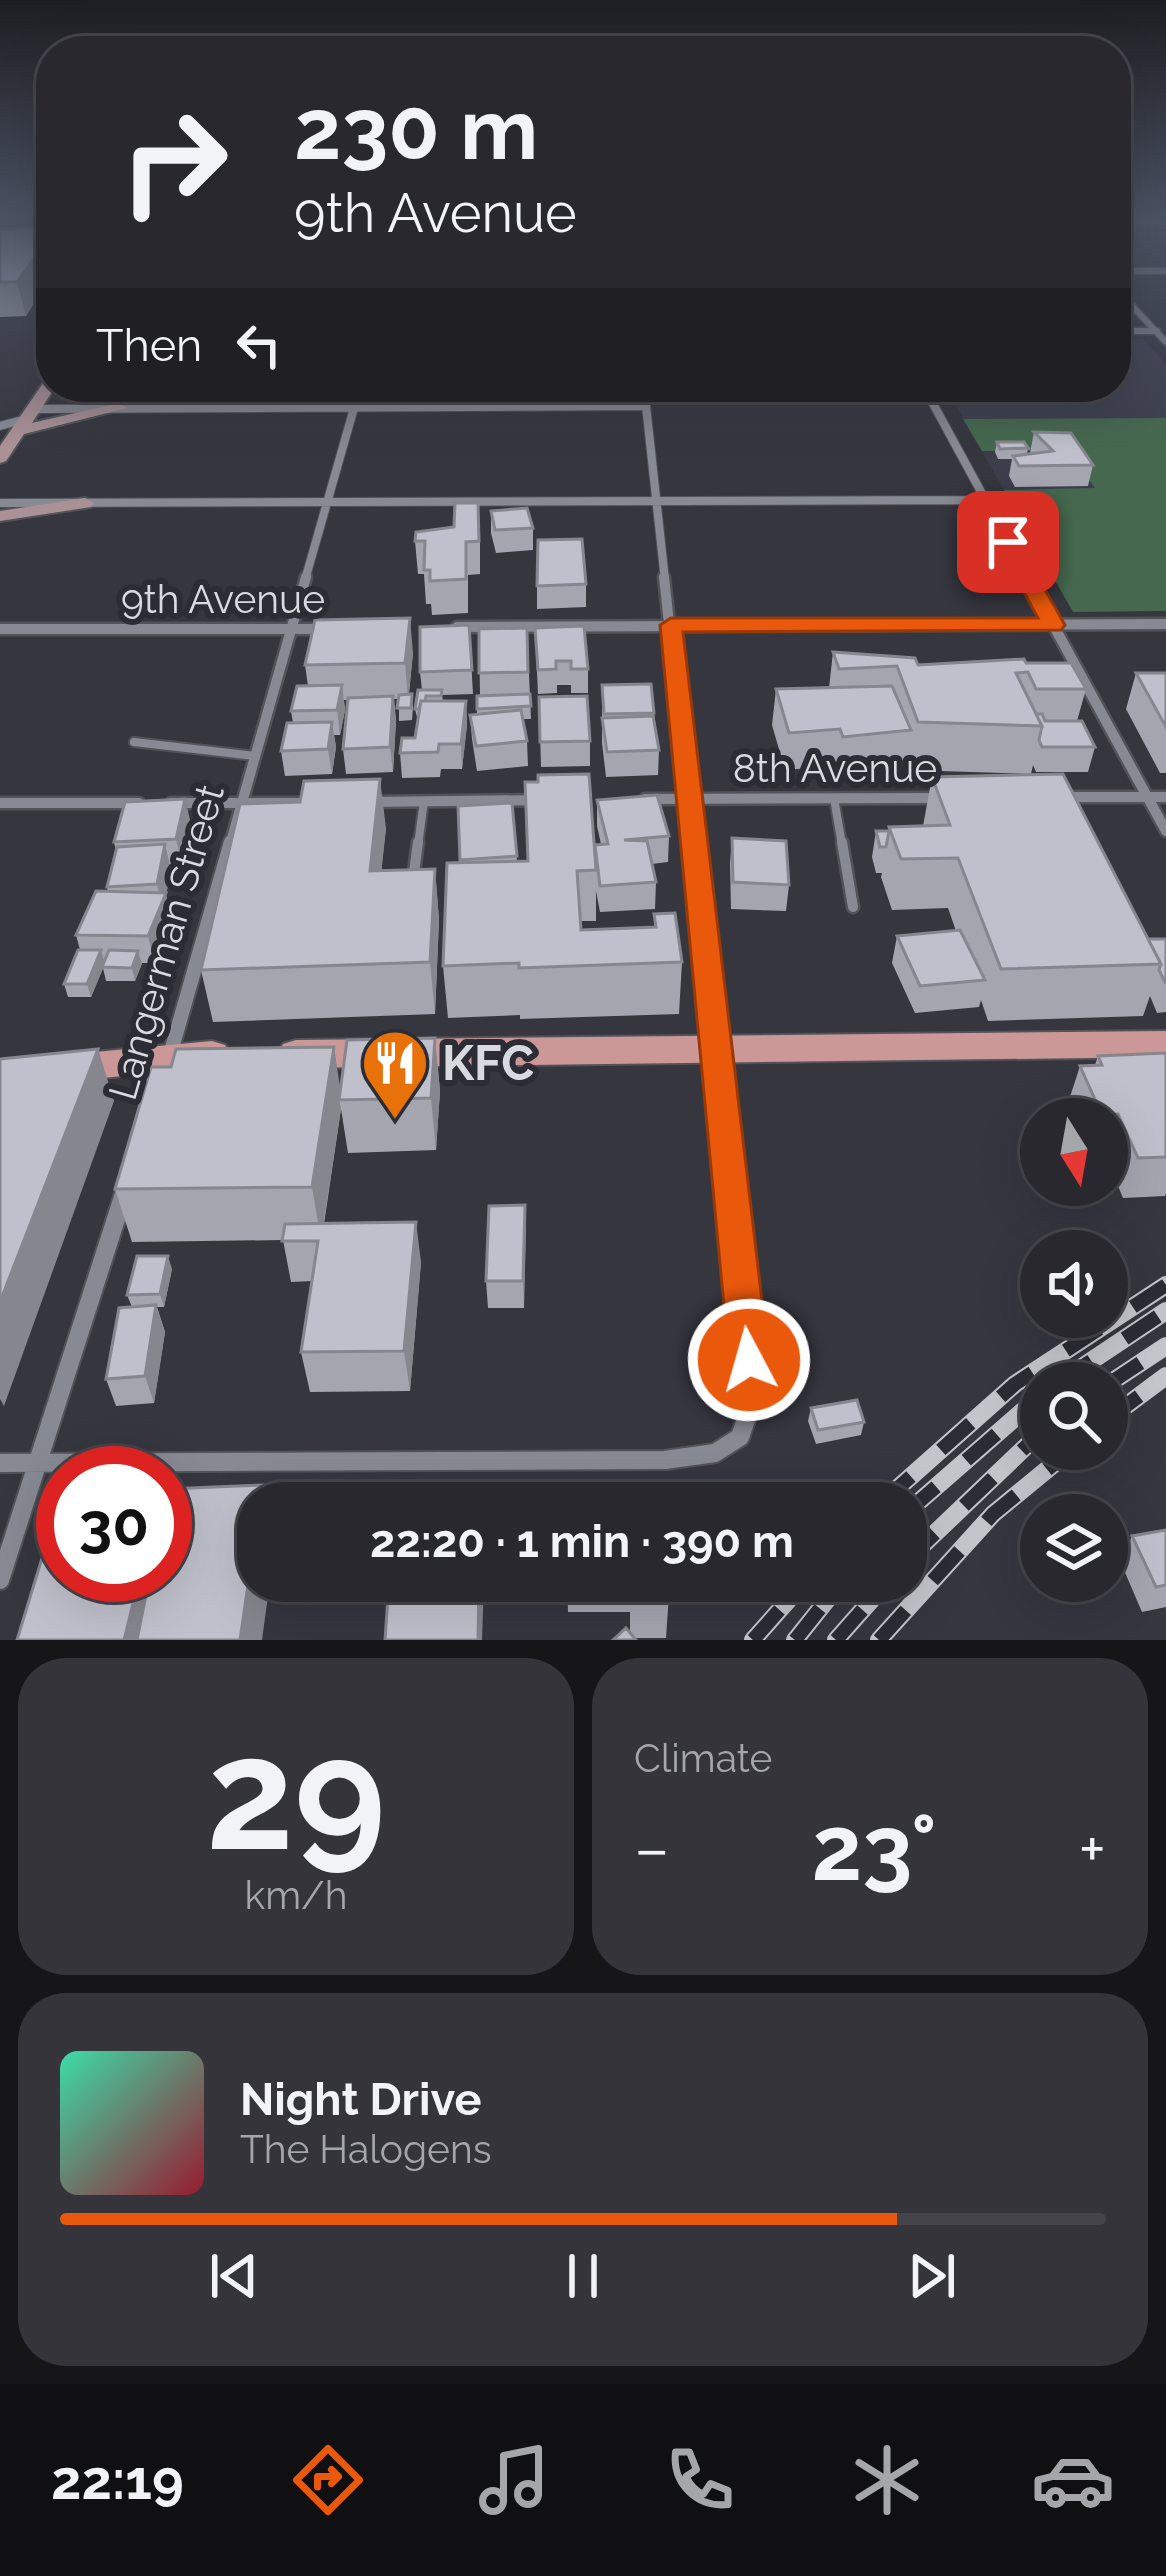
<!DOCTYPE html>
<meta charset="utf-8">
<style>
:root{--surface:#28282e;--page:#34343a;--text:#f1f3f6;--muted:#a5a6aa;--line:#44444a;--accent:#ea580c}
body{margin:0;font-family:Raleway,sans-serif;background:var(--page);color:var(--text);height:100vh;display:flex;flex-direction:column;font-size:45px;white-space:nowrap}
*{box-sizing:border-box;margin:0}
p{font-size:39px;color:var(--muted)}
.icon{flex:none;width:66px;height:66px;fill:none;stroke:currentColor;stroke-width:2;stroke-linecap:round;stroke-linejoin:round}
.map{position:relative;height:1640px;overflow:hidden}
.sheet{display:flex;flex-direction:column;gap:18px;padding:18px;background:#161619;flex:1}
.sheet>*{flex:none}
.top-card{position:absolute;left:36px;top:36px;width:1095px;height:366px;border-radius:48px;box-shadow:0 12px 48px #0002,0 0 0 3px var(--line);background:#28282e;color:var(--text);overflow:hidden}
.needle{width:78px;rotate:169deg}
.tools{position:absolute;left:1020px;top:1098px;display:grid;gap:24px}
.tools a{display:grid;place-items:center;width:108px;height:108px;border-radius:50%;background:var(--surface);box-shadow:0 12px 48px #0002,0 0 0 3px var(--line);font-size:60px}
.speed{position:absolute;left:36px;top:1446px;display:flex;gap:24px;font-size:60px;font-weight:700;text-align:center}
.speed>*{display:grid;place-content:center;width:156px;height:156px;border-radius:50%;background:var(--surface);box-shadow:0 12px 48px #0002,0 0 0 3px var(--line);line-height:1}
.speed .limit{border:18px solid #d22;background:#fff;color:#111}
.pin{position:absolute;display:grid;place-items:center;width:102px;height:102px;color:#fff;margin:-51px;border-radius:24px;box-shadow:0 6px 18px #0006}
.me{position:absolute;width:132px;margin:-66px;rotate:354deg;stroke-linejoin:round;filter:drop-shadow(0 0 9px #0008)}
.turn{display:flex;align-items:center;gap:42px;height:252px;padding:0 60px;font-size:54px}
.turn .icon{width:156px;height:156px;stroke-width:2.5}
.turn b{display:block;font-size:84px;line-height:102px}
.then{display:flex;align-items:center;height:114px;padding:0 60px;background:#0003;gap:24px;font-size:45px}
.big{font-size:90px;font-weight:700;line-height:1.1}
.sheet .tile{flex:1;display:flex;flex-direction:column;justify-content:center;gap:18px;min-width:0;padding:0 42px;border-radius:48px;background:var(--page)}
.sheet .dial{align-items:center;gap:0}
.dial b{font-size:156px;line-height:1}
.song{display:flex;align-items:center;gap:36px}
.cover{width:144px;height:144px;border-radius:18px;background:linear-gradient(135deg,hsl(160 70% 55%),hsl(350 70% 35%))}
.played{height:12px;border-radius:6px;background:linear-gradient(90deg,var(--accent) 80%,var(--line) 80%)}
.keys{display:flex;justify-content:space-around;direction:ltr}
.heat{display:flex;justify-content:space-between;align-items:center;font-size:66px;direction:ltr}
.sheet .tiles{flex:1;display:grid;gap:18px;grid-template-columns:1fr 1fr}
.tile:last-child{grid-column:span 2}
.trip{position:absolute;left:237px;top:1482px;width:690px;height:120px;border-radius:48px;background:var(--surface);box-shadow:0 12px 48px #0002,0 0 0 3px var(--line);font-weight:700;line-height:120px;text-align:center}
.tabs{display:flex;height:192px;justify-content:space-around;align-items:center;background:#101012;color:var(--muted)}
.tabs .icon{width:84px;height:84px}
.tabs .on{color:var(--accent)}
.tabs b{font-size:54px;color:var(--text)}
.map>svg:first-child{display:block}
.built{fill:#3c3e4c}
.green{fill:#45684e}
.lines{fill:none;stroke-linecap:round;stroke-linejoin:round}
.lane-far2-casing{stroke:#515359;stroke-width:9}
.lane-far1-casing{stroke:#515359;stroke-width:12}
.lane-casing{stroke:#515359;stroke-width:15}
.street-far4-casing{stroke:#515359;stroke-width:9}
.street-far3-casing{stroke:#515359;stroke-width:10}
.street-far2-casing{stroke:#515359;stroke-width:15}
.street-far1-casing{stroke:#515359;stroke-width:18}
.street-casing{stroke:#515359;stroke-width:22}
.secondary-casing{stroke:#515359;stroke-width:4}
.primary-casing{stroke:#515359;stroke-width:4}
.lane-far2{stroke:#888a93;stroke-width:6}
.lane-far1{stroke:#888a93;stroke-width:8}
.lane{stroke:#888a93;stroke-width:10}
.street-far4{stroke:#888a93;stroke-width:6}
.street-far3{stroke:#888a93;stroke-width:8}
.street-far2{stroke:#888a93;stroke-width:10}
.street-far1{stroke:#888a93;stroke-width:14}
.street{stroke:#888a93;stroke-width:18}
.secondary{fill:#aa9195;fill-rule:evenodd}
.primary{fill:#cb9897;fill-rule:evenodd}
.rail-casing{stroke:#c4c5cb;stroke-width:18}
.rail{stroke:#2b2c34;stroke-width:14;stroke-dasharray:40;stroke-linecap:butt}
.wall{fill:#a4a5af}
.shaded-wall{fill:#86868e}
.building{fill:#bfc0cb;stroke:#86868e;stroke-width:3}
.route{fill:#ea580c;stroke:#983908;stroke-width:3}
.labels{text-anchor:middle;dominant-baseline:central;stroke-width:12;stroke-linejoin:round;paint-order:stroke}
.street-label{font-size:39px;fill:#d9dadf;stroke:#2b2c34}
.near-poi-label{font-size:48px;font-weight:bold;fill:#d9dadf;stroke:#2b2c34;text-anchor:start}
</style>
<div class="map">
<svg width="1166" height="1640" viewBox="0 0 1166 1640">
<rect width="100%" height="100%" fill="#35363e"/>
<path class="built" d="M1116 339H1143L1166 364V489L1004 490 945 387H1116Z"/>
<path class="green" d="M1166 418V611L1073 612 1004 490 1095 488 1069 451H982L963 419Z"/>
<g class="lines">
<g class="lane-far2-casing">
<path id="lane-far2" d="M183 408 193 387"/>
</g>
<g class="lane-far1-casing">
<path id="lane-far1" d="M134 742 255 756
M834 798 842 845
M418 845 424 801"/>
</g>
<g class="lane-casing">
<path id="lane" d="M842 842 853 907
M413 880 418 842"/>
</g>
<g class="street-far4-casing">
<path id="street-far4" d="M1116 221H1166
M1116 271H1166
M1116 289 1166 342
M1116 331H1157"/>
</g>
<g class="street-far3-casing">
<path id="street-far3" d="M644 387 665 580
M924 387 1029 580
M33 409 646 406
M0 426 26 419
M0 503 985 500
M305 580 360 387"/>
</g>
<g class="street-far2-casing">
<path id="street-far2" d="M664 577 693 845
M1027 577 1166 831
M457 627 1166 624
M0 629H329
M1059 797H1166
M645 799 943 798
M369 802 541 800
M0 803H139
M171 803H307
M230 845 306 577"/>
</g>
<g class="street-far1-casing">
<path id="street-far1" d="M693 842 731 1191
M170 1055 231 842"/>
</g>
<g class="street-casing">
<path id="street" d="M0 1463 665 1460 715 1453 740 1437 750 1408 730 1188
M0 1580 124 1194"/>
</g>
<g class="secondary-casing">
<path id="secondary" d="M51 378V387H55L32 423 119 403 127 408 24 434 6 461 0 463V446L46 379Z
M85 498 94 503 91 507 0 521V511Z"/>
</g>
<g class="primary-casing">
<path id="primary" d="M1166 1031V1057L296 1068 283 1064 278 1054 283 1044 296 1040Z
M212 1041 225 1045 230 1055 225 1065 0 1089V1061Z"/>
</g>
<use href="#lane-far2" class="lane-far2"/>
<use href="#lane-far1" class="lane-far1"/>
<use href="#lane" class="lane"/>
<use href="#street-far4" class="street-far4"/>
<use href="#street-far3" class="street-far3"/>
<use href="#street-far2" class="street-far2"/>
<use href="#street-far1" class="street-far1"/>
<use href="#street" class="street"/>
<use href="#secondary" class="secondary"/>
<use href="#primary" class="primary"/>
<g class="rail-casing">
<path id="rail" d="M1058 1383 1166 1311
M1107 1385 1166 1346
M1107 1420 1166 1376
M881 1503 1015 1384 1166 1285
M906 1513 1041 1395
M906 1561 1041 1432
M753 1640 805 1581
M795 1640 842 1581
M836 1640 888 1581
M879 1640 993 1514 1072 1449"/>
</g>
<use href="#rail" class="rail"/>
</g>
<path class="wall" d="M51 227V293H40L26 316 0 317V229Z
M1034 432 1093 465 1088 486 1015 487 1009 476 1012 459H998L995 452 997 442 1028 448 1027 454 1030 453Z
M491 511 533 528V550L496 553 491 533Z
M480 535V574L468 575V613L432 615 431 604H426L424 574H418L415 541Z
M586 584V607L537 609V586Z
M469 625 473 694 442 695 443 701H466L467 725 462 769H441L440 777 402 778 400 753 415 738 418 721 415 709 422 690 420 672Z
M527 628 531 719H523L527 741 528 766 477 771 472 739 470 715 477 714V696H480L479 629Z
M535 628 588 669V693H571V685H557V693L538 694Z
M833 652 918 665 1026 663 1086 689 1077 721 1095 747 1088 772H1036L1033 765 1031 774 909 770 906 759 904 767 838 774 835 766 785 770 772 725 776 689 829 688Z
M413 653 409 694 413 707 412 720 399 721V699H394L396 721 393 772 346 774 343 749 348 700H344L345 710 340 735H334L336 747 332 774 285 776 281 751 293 723 291 711 308 686 305 665Z
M1136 673H1166V773H1160L1126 709Z
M602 685 654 713 659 750 658 775 606 777 602 743Z
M539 697 590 741V766L541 767Z
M932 777 1148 939H1166V1012L1157 1013 1150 996 1143 1016 988 1021 981 1000 979 1007 915 1013 892 963 897 936 956 931 948 908 892 910 881 877 882 873H876L872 857 876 831H889V827L923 826Z
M597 800 669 836 668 862 652 864 656 882 655 909 600 912 596 891V921H580L581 930 654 928V914L682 962 679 1014 520 1019V1015L448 1018 443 966 460 863 458 806 512 803 517 861H528L601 844 597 826Z
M191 824 182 865H170L171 870 166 895 172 919 155 963H142L135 981H106L103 968 91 997H68L64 984 80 950 76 935 108 892 107 887 116 851 114 842Z
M386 828 381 871 435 869 439 920 435 1014 213 1022 201 970Z
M732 838 789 885 786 911 731 909 730 864Z
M435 1038 440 1091 436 1150 348 1153 341 1109 324 1224 421 1262 410 1391 310 1392 301 1352 312 1281 291 1282 283 1240 132 1242 115 1189 171 1067 341 1090Z
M1166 1053V1193L1165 1196 1123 1198 1107 1160V1119H1073L1067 1106 1080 1066 1095 1065 1098 1056Z
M525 1205 524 1308H488L486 1281Z
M172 1269 164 1307H157L165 1332 154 1403 116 1406 106 1379 132 1307 127 1295Z
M811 1408 864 1422 861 1435 816 1444 808 1421Z
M1166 1530V1607L1142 1612 1120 1561 1132 1536Z
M567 1581H694L692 1595H669L666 1638H634L630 1633V1612H568Z"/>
<path class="shaded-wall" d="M33 260 40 293 26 316 17 282Z
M410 618 413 653 408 699 405 663Z
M342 685 345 710 340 735 337 710Z
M393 696 396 721 393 772 390 747Z
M466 701 467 725 462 769 461 744Z
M332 722 336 747 332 774 328 749Z
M380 779 386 828 376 922 370 871Z
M185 799 191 824 182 865 176 839Z
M165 844 171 870 166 895 172 919 155 963 148 936 161 903 157 884Z
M435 869 439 920 435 1014 430 962Z
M101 950 105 964 91 997 87 984Z
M138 951 142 964 135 981 132 968Z
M435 1038 440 1091 436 1150 431 1098Z
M334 1047 342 1100H339L341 1109 321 1240 312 1187Z
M98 1049 114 1101 4 1406 0 1399V1302Z
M525 1205 526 1232 524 1308 523 1281Z
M416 1222 421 1262 410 1391 404 1351Z
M168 1256 172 1269 164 1307 160 1294Z
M156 1305 165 1332 154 1403 145 1376Z
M263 1485 267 1503H260Z
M258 1516V1581H270L262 1640H240Z
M140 1575H164L149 1640H124Z
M479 1581H484L482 1640H478Z"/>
<path class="building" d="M51 227V259L33 260 17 282H0V229Z
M1034 432 1071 433 1093 465 1019 466 1013 456 1053 451Z
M997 442H1024L1028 448 1000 449Z
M455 503H478L479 541 466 542V579L430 581V570H424L425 541H415L416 532 454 527Z
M527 508 533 528 495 530 491 511Z
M582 539 586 584 537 586 538 540Z
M410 618 405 663 305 665 315 620Z
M469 625 472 670 420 672V627Z
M584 626 588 669H571V661H556V669L538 670 535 628Z
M527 628 528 672 479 673V629Z
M833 652 915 658 918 665 1024 659 1026 663H1071L1086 689H1036L1028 672 1016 673 1042 726 918 722 897 666 839 669Z
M1136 673H1166V727Z
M651 684 654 713 604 714 602 685Z
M342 685 337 710 291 711 297 686Z
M892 686 911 730 843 737 840 729 789 733 776 689Z
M418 690H442L441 696H426L425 701H421L419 709H415Z
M412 694 411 708H397L399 695Z
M530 694 531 706 477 709V696Z
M393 696 390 747 343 749 348 698Z
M587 696 590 741 540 742 539 697Z
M421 701H466L461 744H439L438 752 400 753 402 738H415Z
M521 710 527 741 476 746 470 715Z
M1036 714H1042L1045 721H1082L1095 747H1042L1039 740 1042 726Z
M653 716 659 750 607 752 602 718Z
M332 722 328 749 281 751 287 723Z
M589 774 596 870 577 871 581 930 656 927 654 914 675 913 682 962 519 968V963L443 966 447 863 528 861 525 782H538V775Z
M1063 774 1161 964 1001 969 958 858 901 859 889 827 950 825 932 777Z
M380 779 370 871 435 869 430 962 201 970 240 804 300 802 304 781Z
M657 795 669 836 624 840 647 841 656 882 600 886 595 845 608 844 597 800Z
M185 799 176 839 114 842 125 802Z
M512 803 517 856 460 860 458 806Z
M876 831H889L886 847H880Z
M732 838 786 841 789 885 733 882Z
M165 844 157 884 107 887 117 847Z
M96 891 166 893 148 936 76 935Z
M960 930 985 980 920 986 897 936Z
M1148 939H1166V984L1159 970 1161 964Z
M78 950H101L87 984H64Z
M109 950 138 951 132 968 102 967Z
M435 1038 431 1098 339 1100 347 1040Z
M334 1047 312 1187 115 1189 151 1067H171L176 1049Z
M98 1049 0 1302V1059Z
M1166 1053V1157L1138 1158 1118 1114 1102 1115 1080 1066 1102 1065 1098 1056Z
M525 1205 523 1281H486L489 1206Z
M416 1222 404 1351 301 1352 318 1241H282L285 1224Z
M137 1256H168L160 1294 127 1295Z
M156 1305 145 1376 106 1379 119 1308Z
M857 1400 864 1422 818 1430 811 1408Z
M263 1485 260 1503H258V1516L240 1640H137L150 1575H165V1499L167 1489Z
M569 1495 693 1496V1503H569Z
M57 1509H63V1575H140L124 1640H17Z
M1166 1530V1585L1156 1587 1132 1536Z
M389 1581H479L478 1640H385Z
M631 1581H668L669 1602 631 1601Z
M626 1628 636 1640H613Z"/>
<linearGradient id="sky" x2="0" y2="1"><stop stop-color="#1d1e22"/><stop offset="0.49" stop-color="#4b5263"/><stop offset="1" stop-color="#4b5263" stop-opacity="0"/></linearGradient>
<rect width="1166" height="448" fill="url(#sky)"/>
<path class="route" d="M1008 536 1018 542 1065 625 1061 630 683 632 769 1360 763 1373 749 1378 735 1373 729 1360 660 625 671 618H1038L997 542Z"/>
<defs>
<g id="restaurant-pin" transform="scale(3.45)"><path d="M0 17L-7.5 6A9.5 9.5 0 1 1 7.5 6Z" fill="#e8710a" stroke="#2b2c34"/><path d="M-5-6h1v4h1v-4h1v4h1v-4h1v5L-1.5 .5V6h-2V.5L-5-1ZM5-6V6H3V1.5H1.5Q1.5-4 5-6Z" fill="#fff"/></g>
</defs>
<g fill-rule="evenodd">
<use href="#restaurant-pin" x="395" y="1063"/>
</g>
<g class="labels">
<g class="street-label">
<text x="223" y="599">9th Avenue</text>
<text x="835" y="768">8th Avenue</text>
<text transform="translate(166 942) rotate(-74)">Langerman Street</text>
</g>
<g class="near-poi-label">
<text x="442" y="1063">KFC</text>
</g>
</g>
</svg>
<div class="tools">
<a><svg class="needle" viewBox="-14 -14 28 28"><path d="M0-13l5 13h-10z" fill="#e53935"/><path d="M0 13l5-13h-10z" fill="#a5a6aa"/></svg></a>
<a><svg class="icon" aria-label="sound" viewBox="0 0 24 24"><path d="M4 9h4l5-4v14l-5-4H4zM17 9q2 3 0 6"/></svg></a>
<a><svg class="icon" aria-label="search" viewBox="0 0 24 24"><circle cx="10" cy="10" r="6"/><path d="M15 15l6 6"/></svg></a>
<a><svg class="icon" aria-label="layers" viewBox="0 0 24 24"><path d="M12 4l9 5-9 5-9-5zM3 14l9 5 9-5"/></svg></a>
</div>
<div class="speed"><div class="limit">30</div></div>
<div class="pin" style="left:1008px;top:542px;background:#d93025"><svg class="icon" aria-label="arrive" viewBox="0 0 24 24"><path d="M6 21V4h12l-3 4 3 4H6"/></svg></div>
<svg class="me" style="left:749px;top:1360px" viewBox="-20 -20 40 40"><circle r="17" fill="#ea580c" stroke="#fff" stroke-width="3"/><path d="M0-11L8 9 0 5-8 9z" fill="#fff"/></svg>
<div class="trip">22:20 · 1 min · 390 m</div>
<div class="top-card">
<div class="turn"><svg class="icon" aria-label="right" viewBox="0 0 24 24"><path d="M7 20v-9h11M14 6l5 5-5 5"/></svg><div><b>230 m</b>9th Avenue</div></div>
<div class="then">Then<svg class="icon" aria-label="left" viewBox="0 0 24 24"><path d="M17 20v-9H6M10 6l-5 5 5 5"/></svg></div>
</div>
</div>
<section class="sheet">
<div class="tiles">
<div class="tile dial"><b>29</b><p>km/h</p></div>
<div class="tile"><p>Climate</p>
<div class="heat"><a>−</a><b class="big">23°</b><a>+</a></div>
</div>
<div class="tile">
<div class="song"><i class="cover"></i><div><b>Night Drive</b><p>The Halogens</p></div></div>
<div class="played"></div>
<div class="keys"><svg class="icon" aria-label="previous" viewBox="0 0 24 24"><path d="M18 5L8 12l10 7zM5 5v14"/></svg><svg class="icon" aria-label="pause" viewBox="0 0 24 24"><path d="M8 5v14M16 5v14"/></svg><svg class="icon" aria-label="next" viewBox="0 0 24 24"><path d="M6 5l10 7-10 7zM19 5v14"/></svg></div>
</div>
</div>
</section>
<nav class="tabs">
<b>22:19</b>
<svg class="icon on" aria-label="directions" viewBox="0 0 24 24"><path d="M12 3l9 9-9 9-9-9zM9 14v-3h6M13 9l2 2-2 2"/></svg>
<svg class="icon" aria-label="music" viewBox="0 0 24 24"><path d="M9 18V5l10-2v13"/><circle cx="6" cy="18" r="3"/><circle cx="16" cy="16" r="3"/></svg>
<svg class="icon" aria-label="phone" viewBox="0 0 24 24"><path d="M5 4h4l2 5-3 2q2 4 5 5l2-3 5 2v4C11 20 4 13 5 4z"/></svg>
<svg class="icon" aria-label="climate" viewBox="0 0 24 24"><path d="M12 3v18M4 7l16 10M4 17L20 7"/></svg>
<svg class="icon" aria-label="car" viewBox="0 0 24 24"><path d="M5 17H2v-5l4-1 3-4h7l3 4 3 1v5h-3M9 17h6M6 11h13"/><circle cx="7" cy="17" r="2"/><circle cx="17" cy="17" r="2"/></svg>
</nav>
